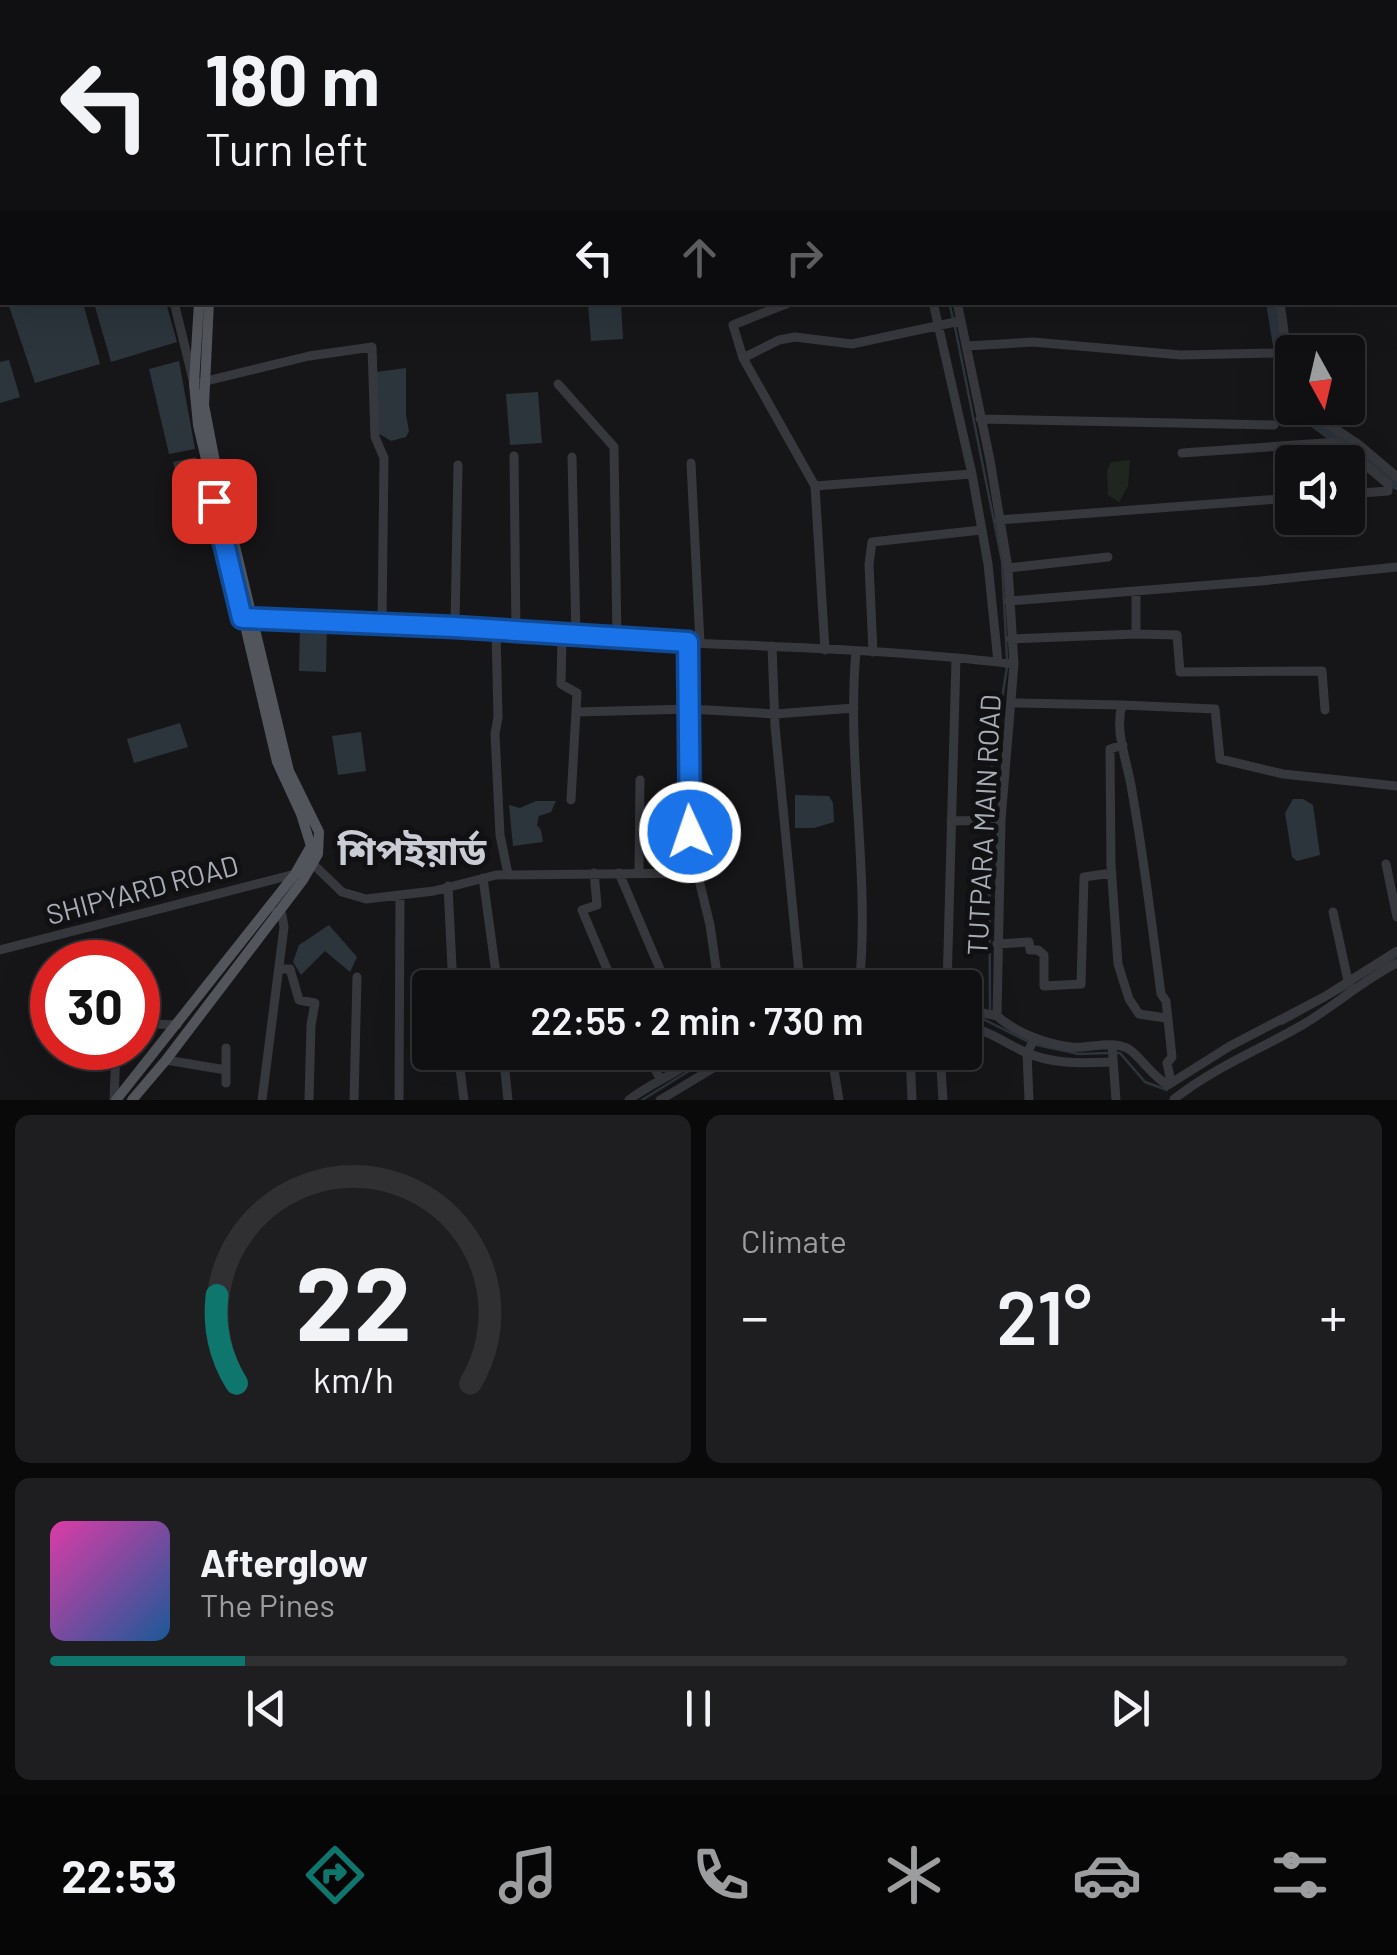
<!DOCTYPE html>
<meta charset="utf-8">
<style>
:root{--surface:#101012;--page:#1e1e20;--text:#f1f3f6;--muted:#9c9d9f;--line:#303032;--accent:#0f766e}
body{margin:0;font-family:Barlow,"Noto Sans Bengali",sans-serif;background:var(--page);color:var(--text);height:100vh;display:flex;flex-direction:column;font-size:38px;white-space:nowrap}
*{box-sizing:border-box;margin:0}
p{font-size:32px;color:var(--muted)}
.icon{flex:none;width:55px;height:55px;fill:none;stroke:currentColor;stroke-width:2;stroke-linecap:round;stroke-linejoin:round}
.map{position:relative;height:1100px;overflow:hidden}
.sheet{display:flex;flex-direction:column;gap:15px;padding:15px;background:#09090a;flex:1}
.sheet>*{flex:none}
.top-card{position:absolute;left:0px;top:0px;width:1398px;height:305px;box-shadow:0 10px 40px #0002,0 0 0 2px var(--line);background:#101012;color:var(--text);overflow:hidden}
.needle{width:65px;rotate:172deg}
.tools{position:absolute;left:1275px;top:335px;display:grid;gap:20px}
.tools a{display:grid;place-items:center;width:90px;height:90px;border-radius:10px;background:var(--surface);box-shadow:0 10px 40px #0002,0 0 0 2px var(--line);font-size:50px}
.speed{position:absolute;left:30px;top:940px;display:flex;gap:20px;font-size:50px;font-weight:700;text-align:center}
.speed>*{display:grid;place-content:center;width:130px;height:130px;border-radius:50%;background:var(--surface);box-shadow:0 10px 40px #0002,0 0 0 2px var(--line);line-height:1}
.speed .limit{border:15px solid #d22;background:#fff;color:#111}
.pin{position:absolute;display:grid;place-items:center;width:85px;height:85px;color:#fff;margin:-42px;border-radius:20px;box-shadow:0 5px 15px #0006}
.me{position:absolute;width:110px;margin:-55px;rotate:357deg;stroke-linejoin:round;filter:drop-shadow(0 0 8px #0008)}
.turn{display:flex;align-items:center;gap:35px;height:210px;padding:0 40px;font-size:45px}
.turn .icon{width:130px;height:130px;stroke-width:2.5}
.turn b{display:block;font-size:70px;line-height:85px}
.lanes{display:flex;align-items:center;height:95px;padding:0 40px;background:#0003;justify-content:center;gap:50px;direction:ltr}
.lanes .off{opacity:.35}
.big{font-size:75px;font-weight:600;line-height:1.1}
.sheet .tile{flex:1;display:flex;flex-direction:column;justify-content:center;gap:15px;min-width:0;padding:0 35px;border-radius:15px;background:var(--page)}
.sheet .dial{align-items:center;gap:0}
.dial svg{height:260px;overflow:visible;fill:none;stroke:var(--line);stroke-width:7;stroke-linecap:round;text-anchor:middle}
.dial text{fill:var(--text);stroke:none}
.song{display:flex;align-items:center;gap:30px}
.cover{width:120px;height:120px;border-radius:15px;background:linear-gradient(135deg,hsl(320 70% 55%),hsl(210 70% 35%))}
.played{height:10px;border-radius:5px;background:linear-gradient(90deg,var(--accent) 15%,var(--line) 15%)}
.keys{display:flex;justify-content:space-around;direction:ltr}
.heat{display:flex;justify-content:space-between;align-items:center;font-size:55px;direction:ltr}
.sheet .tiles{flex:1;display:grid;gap:15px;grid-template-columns:1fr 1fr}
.tile:last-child{grid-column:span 2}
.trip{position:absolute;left:412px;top:970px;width:570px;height:100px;border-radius:10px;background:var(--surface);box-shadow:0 10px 40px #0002,0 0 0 2px var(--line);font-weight:600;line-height:100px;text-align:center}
.tabs{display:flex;height:160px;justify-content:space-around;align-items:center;background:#060607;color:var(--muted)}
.tabs .icon{width:70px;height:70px}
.tabs .on{color:var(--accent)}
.tabs b{font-size:45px;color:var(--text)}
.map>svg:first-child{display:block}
.green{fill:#1e261f}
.water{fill:#2c353c}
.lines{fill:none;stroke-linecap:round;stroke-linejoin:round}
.stream{stroke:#2c353c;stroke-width:2.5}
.river{stroke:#2c353c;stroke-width:12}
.minor{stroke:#37383d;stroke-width:9}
.major{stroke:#53555c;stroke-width:10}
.route-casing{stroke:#114b97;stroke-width:25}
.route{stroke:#1a73e8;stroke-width:18}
.labels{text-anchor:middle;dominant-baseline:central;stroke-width:10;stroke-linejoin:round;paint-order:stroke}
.street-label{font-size:28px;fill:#a8adb8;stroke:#111113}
.district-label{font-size:38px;font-weight:bold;fill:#c9ccd4;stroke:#111113}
</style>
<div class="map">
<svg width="1397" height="1100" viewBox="0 0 1397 1100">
<rect width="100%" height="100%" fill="#161618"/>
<path class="green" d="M1130 460 1128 486 1119 502 1108 495 1107 471 1111 462Z"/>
<path class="water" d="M8 303H83L100 364 35 383Z
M94 303H166L177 342 111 362Z
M588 303H621L623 339 591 341Z
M9 360 20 397 0 403V362Z
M179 361 195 449 169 454 149 369Z
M406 368V415L409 431 406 437 391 441 378 433 376 372Z
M538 392 542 443 510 445 506 394Z
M196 457 207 516 188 521 173 462Z
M300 625H327L326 672 299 671Z
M180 723 188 747 134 763 127 739Z
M361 732 366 771 338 775 332 736Z
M795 795 829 796 833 803 834 822 814 828H795Z
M1293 799H1303L1313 805 1320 855 1297 861 1292 857 1285 813Z
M536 801H556L551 812 539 816 537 825 541 830 543 842 513 846 509 805 520 808Z
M329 925 357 957 350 972 325 951 301 975 293 962 299 945Z"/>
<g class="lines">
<path class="stream" d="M893 0V2
M0 199H2
M949 302 953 319
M955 327 1002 561 1007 659
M990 818 992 761 1007 667
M989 826 990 1009
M1377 969 1397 956
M789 988H822
M965 1017 983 1019 1029 1042
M1282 1024 1354 984
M1037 1045 1079 1054 1108 1053
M1116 1053H1120L1145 1082 1167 1090
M642 1100 705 1061 711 1052"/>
<path class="river" d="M1271 2V0
M1272 302 1286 390 1292 405
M1296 408 1397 484"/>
<path class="minor" d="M645 0V2
M690 0V2
M720 0V2
M879 0 880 2
M902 0 903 2
M477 2 478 0
M0 66H2
M1395 152H1397
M0 187H2
M1395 238H1397
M0 279 2 278
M174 302 194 384 309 356 372 347 375 437 384 458 382 624
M791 302 733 325 743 358 815 486 825 650
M933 302 972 474 988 564 998 662
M957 302 990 460 1008 568 1014 664 1001 820 997 1016C1017 1033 1045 1044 1071 1047 1088 1049 1110 1040 1127 1048 1139 1054 1151 1076 1168 1085L1230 1046 1324 997 1397 951
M1280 302 1292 390
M967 346 1033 342 1181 355 1277 353
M743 358 779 340 795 337 852 344 960 321
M558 384 614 447 617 640
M1304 408 1358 444 1397 477
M980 419 1274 425
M1182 453 1338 442 1388 484V491L1348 494
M514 456 516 633
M572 457 576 637
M691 463 700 643
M815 486 972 474
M999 520 1292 498
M1008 568 1108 557
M1136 591V634L1177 635 1180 672 1322 671 1325 710
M1009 601 1261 581 1397 567
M250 618C372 620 492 634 613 640 747 646 882 648 1014 664
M455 627 458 465
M496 631 498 717 495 734 500 835 508 874
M562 636 561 684 577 693 571 800
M1011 639 1136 634
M688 642 690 709 687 735 692 851 710 925 719 988
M772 646 775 726 799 973
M856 651C846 763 871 875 859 988
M873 652 869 564 872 542 981 530
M1013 703 1122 705C1114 732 1128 763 1132 791 1144 858 1152 926 1161 994L1166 1001 1172 1057 1167 1063 1171 1082
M1122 705 1215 709 1220 759 1283 774 1397 786
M576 712 690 709 775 714 854 708
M1123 745 1110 749 1111 865 1118 964 1129 999 1139 1014 1166 1018
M951 821 1001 820
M313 864 342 892 366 899 434 891 496 875 697 873
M1386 864 1397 917
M594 873 597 905 582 910 615 988
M619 873 668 988
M639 873 640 780
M483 878 498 988
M448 886 453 988
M1333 912 1348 981
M997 944 1029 942 1030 950H1038L1044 955V986L1081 984 1084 877 1112 873
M0 950 295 874
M280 969H290L299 1000 315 1003 311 1025 309 1100
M757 988C786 970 814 972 844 988
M947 988 956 658
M965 1009 997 1016
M138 1023 177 1025
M965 1027C988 1029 1004 1043 1025 1052 1054 1065 1082 1063 1113 1062
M1112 1045 1116 1100
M458 1052 464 1100
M503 1052 508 1100
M647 1052 660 1079
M831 1052 839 1100
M910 1052 912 1100
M940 1052 943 1100
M166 1060 226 1070V1083
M226 1070V1048
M1174 1099C1215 1067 1259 1050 1304 1024 1336 1005 1363 980 1397 963
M114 1100 116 1048
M262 1100 284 927 282 915 276 912
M354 1100 357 977
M399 1100 400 896
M629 1100C651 1082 681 1073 701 1052
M660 1100 720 1064 727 1052
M1029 1100 1027 1053 1035 1038"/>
<path class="major" d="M149 0 150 2
M158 0 159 2
M116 1100 295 874 311 846 301 814 277 762 198 425 194 384 199 302
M132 1100 166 1060 303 880 318 854 319 832 289 771 216 467 204 405 209 302"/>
</g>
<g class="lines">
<g class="route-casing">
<path id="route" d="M214 501 242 618 455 627 688 642 690 832"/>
</g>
<use href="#route" class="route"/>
</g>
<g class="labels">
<g class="street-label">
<text transform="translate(983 825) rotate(-87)">TUTPARA MAIN ROAD</text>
<text transform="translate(142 889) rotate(-15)">SHIPYARD ROAD</text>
</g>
<g class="district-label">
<text x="412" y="850">শিপইয়ার্ড</text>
</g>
</g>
</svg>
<div class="tools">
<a><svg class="needle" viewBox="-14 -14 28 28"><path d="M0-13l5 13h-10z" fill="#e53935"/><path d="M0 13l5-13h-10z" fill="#9c9d9f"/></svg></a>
<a><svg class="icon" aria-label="sound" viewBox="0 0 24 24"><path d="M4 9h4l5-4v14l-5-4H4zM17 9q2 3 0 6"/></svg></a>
</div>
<div class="speed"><div class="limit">30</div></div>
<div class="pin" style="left:214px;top:501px;background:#d93025"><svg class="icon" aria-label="arrive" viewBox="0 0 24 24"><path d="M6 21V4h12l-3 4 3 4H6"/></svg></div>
<svg class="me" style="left:690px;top:832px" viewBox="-20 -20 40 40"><circle r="17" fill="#1a73e8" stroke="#fff" stroke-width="3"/><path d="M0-11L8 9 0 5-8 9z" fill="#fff"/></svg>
<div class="trip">22:55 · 2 min · 730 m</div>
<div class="top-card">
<div class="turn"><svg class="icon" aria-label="left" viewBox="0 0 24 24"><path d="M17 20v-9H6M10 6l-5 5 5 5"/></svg><div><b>180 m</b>Turn left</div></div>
<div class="lanes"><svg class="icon" aria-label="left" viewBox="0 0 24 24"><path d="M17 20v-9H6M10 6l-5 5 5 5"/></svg><svg class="icon off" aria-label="ahead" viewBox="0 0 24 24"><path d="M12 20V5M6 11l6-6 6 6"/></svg><svg class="icon off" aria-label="right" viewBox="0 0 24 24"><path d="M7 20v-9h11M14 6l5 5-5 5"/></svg></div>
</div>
</div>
<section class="sheet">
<div class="tiles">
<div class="tile dial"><svg viewBox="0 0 100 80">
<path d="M14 69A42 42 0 1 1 86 69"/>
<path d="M14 69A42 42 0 0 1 8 42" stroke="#0f766e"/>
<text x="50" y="56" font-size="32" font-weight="700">22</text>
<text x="50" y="72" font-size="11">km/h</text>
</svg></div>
<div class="tile"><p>Climate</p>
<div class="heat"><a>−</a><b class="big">21°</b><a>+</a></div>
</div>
<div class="tile">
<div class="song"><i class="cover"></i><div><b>Afterglow</b><p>The Pines</p></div></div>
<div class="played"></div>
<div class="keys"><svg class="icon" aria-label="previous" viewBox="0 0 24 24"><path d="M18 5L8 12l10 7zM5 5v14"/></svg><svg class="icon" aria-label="pause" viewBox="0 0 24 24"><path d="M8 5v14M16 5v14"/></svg><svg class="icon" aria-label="next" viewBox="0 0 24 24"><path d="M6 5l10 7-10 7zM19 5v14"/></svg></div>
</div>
</div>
</section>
<nav class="tabs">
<b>22:53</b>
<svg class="icon on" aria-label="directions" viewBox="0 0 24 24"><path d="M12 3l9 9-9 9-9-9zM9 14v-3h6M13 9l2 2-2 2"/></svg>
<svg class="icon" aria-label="music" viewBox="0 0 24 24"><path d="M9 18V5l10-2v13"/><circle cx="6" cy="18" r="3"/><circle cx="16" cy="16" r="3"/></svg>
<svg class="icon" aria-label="phone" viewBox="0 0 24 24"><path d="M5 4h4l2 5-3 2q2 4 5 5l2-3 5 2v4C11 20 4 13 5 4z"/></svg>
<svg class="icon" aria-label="climate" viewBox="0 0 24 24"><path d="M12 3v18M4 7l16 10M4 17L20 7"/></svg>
<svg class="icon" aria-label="car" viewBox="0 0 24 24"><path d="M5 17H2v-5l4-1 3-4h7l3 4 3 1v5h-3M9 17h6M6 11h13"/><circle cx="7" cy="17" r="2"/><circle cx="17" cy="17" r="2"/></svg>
<svg class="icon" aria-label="filters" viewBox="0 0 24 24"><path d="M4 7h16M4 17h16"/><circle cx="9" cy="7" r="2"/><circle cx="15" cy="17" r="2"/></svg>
</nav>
